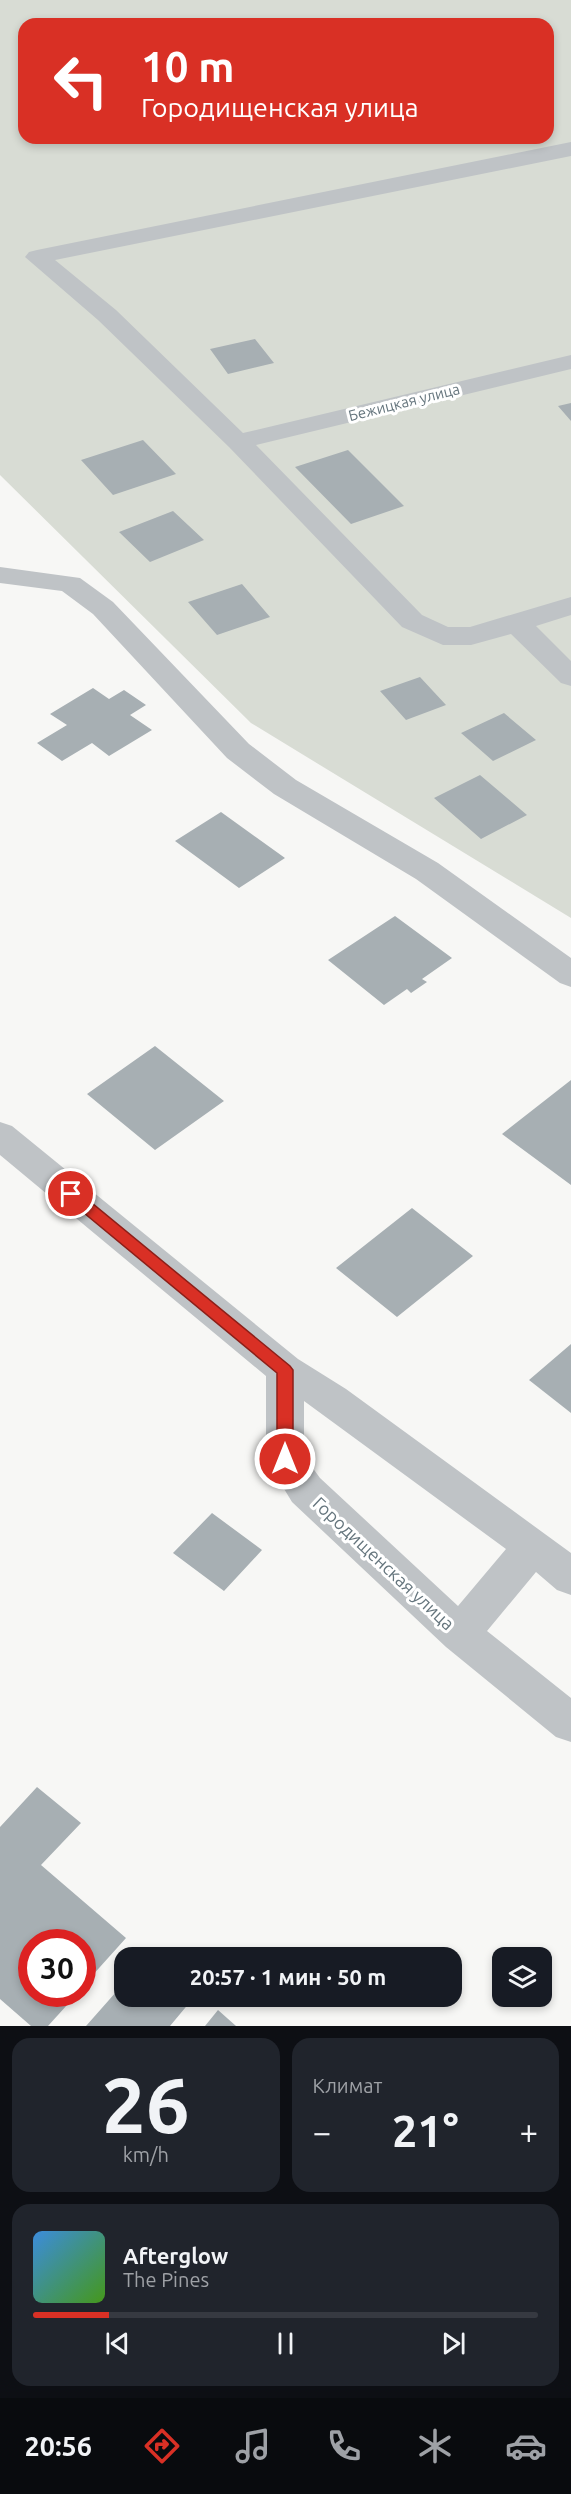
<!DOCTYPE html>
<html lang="ru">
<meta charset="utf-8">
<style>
:root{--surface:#171b24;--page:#20242c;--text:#f1f3f6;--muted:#9ea1a6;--line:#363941;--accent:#d93025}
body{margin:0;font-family:Ubuntu,sans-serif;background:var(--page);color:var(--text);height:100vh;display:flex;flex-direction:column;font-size:22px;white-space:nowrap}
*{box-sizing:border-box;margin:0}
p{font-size:20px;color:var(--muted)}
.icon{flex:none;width:33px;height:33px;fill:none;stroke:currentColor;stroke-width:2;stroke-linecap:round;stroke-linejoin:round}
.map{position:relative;height:2026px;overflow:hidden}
.sheet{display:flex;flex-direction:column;gap:12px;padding:12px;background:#0d0f14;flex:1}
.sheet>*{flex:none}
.top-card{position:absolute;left:18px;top:18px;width:536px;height:126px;border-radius:18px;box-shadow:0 3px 9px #0003;background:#d93025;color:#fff;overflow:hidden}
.fabs{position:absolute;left:492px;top:1947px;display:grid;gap:12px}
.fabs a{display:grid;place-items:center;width:60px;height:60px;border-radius:12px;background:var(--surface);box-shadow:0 3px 9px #0003;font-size:30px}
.speed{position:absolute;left:18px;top:1929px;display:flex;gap:12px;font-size:30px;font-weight:700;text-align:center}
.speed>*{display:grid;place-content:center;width:78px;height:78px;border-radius:50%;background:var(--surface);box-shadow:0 3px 9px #0003;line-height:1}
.speed .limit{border:9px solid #d22;background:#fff;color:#111}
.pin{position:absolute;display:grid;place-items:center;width:51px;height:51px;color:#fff;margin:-26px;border:3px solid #fff;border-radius:50%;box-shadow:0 2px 6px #0007}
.me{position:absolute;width:66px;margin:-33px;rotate:0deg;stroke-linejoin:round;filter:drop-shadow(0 0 4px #0008)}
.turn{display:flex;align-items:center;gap:21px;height:126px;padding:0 24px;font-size:27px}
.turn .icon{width:78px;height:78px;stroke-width:2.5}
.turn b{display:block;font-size:42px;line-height:51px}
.big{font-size:45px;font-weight:700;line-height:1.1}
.sheet .card{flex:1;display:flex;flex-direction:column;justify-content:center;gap:9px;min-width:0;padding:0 21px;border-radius:18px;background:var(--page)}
.sheet .dial{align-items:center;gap:0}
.dial b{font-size:78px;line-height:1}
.song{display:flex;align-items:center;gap:18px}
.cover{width:72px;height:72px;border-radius:9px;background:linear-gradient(135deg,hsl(210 70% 55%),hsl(100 70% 35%))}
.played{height:6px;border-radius:3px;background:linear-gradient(90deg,var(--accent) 15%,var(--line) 15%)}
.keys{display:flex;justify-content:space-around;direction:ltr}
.heat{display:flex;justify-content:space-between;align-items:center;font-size:33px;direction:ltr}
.sheet .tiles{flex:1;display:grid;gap:12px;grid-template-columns:1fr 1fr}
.card:last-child{grid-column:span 2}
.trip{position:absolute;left:114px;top:1947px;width:348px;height:60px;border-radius:18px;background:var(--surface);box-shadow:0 3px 9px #0003;font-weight:700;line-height:60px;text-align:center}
.tabs{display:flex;height:96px;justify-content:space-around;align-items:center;background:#090b0e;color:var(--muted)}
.tabs .icon{width:42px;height:42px}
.tabs .current{color:var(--accent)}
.tabs b{font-size:27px;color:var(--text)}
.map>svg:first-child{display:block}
.green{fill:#d8dcd4;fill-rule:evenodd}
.building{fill:#a7afb3}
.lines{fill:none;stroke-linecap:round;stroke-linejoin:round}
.minor{fill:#bfc3c6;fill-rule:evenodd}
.route{fill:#d93025;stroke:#8d1f18;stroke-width:1.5}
.labels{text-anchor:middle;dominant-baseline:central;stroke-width:6;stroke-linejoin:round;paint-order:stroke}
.far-street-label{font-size:15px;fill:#65757d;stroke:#fff}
.street-label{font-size:18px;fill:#65757d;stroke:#fff}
</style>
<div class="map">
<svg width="571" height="2026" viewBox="0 0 571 2026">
<rect width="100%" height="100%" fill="#f7f7f5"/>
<path class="green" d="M0 0H571V918L251 723 0 475ZM24 24H548V138H24Z"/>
<path class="building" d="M255 339 274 363 228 374 210 349Z
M571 403V421L558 406Z
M143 440 176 474 113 495 81 460Z
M348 450 404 506 351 524 295 467Z
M173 511 204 540 150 562 119 532Z
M242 584 270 617 217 635 188 602Z
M420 677 446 705 406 720 380 691Z
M93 688 109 699 124 690 146 705 130 715 152 730 109 756 92 743 62 761 37 743 67 725 50 714Z
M504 713 536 740 493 761 461 733Z
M480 775 527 815 481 839 434 798Z
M221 812 285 858 239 888 175 841Z
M395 916 452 958 422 979 427 982 411 993 407 989 384 1005 328 960Z
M155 1046 224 1101 155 1150 87 1094Z
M571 1080V1185L502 1134Z
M412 1208 473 1256 397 1317 336 1268Z
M571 1344V1413L529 1380Z
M212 1513 262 1550 224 1591 173 1553Z
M37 1787 81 1823 41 1865 126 1938 82 1987V1942H32V1994H77L48 2026H31L0 1999V1827Z
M124 1983V1996H195L170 2026H86Z
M218 2010 236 2026H205Z"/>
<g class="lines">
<path class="minor" d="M571 142V156L55 260 116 310 243 433 571 355V369L256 445 422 615 448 627H470L571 597V615L536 626 571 661V686L561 683 511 634 471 645H443L402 627 229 447 98 320 25 257 29 252 37 250Z
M0 567 80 578 113 602 249 744 296 780 438 863 571 958V987L560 983 416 879 274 794 227 758 93 614 62 591 0 583Z
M0 1122 12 1126 298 1359 346 1389 571 1553V1595L557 1590 536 1572 487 1631 571 1698V1742L556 1737 446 1647 292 1502 266 1459V1376L0 1155ZM304 1401 506 1549 458 1606 320 1478 304 1456Z"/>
</g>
<path class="route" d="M71 1188 76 1190 290 1366 293 1370V1459L290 1464 285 1466 279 1464 277 1459V1373L66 1198 64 1194 66 1190Z"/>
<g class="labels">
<g class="far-street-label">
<text transform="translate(404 402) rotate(-14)">Бежицкая улица</text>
</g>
<g class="street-label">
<text transform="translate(384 1563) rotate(43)">Городищенская улица</text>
</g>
</g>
</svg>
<div class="fabs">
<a><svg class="icon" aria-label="layers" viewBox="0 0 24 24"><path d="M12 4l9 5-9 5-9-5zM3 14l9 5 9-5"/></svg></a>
</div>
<div class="speed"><div class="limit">30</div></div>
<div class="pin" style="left:71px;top:1194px;background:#d93025"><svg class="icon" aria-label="arrive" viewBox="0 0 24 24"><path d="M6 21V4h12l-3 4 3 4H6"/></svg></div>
<svg class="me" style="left:285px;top:1459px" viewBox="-20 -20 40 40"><circle r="17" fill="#d93025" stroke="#fff" stroke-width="3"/><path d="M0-11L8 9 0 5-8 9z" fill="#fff"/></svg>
<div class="trip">20:57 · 1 мин · 50 m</div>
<div class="top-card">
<div class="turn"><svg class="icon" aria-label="left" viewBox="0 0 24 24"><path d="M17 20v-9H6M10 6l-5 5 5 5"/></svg><div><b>10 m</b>Городищенская улица</div></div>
</div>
</div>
<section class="sheet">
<div class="tiles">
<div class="card dial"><b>26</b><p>km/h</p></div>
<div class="card"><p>Климат</p>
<div class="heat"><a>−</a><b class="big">21°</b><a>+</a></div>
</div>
<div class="card">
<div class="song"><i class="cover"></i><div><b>Afterglow</b><p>The Pines</p></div></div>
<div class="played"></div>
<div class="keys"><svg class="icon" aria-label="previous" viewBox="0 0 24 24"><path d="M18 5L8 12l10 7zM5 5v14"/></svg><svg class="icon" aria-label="pause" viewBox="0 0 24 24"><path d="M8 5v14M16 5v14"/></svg><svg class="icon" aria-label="next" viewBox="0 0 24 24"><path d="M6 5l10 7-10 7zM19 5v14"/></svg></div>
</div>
</div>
</section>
<nav class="tabs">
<b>20:56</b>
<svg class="icon current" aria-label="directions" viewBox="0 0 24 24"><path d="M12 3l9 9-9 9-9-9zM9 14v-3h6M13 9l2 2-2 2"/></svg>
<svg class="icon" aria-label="music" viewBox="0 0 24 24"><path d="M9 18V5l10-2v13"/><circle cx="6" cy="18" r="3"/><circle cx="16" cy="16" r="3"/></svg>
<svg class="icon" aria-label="phone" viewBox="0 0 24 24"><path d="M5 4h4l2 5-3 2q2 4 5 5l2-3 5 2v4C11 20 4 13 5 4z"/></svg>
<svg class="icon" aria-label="climate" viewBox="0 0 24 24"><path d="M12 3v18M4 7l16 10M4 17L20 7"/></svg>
<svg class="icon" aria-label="car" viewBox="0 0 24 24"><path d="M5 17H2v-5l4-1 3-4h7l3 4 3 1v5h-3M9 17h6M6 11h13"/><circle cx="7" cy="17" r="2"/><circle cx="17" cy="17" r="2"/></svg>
</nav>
